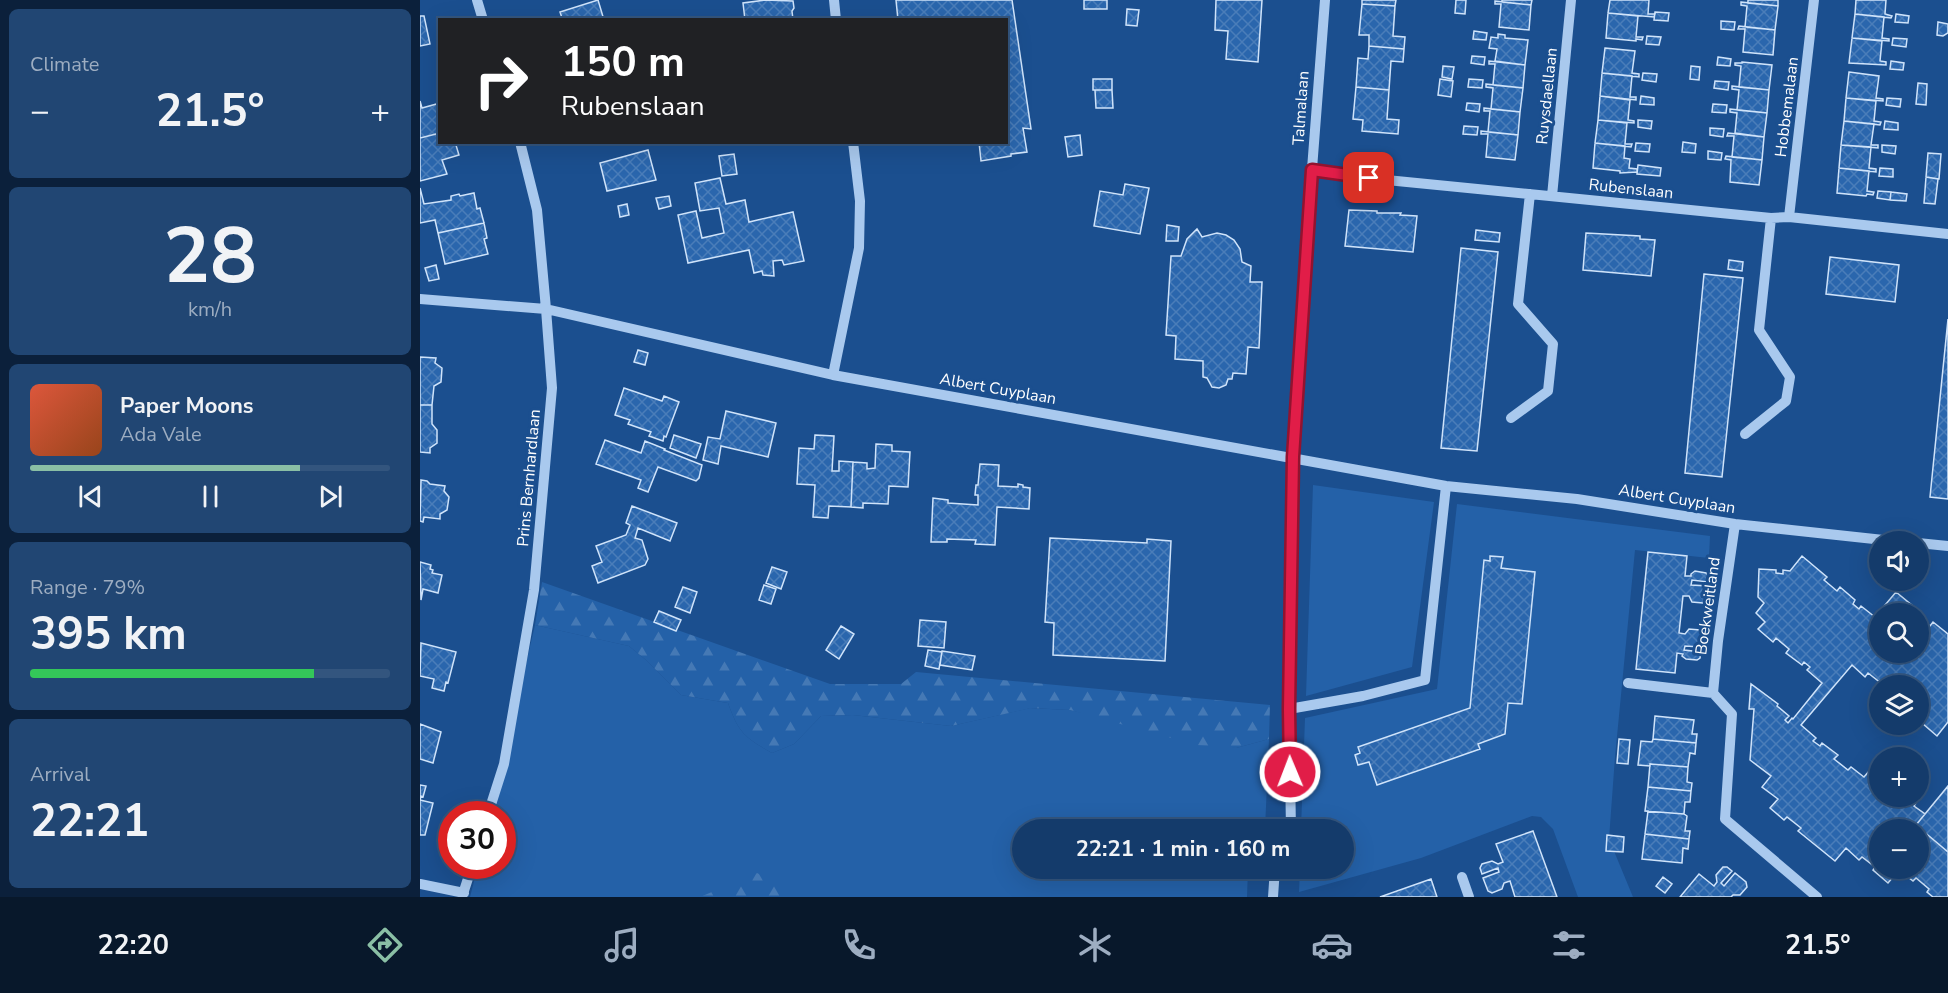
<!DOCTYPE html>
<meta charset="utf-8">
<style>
:root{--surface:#143b6b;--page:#214673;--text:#f1f3f6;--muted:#9dadc1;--line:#33557e;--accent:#8abfa5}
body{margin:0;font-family:"Nunito Sans",sans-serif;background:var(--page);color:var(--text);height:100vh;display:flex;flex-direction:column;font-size:22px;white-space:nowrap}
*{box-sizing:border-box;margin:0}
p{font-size:20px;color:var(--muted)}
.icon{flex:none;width:33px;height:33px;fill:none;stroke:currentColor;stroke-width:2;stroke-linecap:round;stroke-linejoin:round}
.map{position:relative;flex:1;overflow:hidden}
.sheet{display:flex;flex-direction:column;gap:9px;padding:9px;background:#0b203b;width:420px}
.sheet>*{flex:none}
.top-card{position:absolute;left:18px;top:18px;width:570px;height:126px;border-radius:0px;box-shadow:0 6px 24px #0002,0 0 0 2px var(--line);background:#202124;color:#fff;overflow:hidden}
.buttons{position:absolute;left:1449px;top:531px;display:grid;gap:12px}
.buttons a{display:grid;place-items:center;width:60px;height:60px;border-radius:50%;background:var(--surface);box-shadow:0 6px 24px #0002,0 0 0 2px var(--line);font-size:30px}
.speed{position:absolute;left:18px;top:801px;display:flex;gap:12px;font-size:30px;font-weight:700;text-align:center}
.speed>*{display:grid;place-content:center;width:78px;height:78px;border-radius:50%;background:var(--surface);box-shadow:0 6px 24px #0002,0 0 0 2px var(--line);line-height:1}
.speed .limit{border:9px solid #d22;background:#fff;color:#111}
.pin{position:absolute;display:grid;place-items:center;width:51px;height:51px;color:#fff;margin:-26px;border-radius:12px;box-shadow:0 3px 9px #0006}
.me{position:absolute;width:66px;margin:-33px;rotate:359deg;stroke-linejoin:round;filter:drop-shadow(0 0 4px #0008)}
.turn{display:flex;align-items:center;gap:21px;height:126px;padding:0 24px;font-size:27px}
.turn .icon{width:78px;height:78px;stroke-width:2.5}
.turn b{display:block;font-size:42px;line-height:51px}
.big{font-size:45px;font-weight:700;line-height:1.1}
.sheet .widget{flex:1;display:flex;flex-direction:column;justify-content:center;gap:9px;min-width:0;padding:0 21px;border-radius:9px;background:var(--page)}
.sheet .dial{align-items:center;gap:0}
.dial b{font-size:78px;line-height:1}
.song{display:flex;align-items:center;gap:18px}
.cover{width:72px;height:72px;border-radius:9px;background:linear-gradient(135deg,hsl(10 70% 55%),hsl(20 70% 35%))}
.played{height:6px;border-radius:3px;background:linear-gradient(90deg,var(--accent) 75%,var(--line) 75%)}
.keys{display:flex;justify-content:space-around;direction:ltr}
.heat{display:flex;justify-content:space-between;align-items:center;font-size:33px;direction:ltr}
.charge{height:9px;border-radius:4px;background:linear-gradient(90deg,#34c759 79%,var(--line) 0)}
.trip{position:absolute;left:592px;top:819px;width:342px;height:60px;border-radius:30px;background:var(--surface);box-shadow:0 6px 24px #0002,0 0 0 2px var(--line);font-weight:700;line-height:60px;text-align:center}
.tabs{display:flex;height:96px;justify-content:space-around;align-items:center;background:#08182b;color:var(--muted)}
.tabs .icon{width:42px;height:42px}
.tabs .selected{color:var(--accent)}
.tabs b{font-size:27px;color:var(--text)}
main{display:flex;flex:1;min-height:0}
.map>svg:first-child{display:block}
.green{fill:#2461a8}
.forest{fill:url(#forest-firs)}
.building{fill:url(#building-cross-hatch);stroke:#cfe3fa;stroke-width:1.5;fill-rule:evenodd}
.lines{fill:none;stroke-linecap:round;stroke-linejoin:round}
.minor{stroke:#a9c9ee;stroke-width:10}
.route-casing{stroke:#92132f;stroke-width:15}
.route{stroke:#e11d48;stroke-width:10}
.labels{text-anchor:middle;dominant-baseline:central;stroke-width:6;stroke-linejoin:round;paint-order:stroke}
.street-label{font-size:16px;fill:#fff;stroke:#1b4f8f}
</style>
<main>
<section class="sheet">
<div class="widget"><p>Climate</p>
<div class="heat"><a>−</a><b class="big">21.5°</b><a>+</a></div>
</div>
<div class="widget dial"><b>28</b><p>km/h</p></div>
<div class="widget">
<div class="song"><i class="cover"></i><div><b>Paper Moons</b><p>Ada Vale</p></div></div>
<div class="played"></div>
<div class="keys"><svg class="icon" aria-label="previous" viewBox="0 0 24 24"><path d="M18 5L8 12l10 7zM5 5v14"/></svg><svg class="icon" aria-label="pause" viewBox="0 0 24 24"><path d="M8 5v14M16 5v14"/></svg><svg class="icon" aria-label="next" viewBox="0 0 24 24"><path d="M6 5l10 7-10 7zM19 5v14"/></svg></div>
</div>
<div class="widget"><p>Range · 79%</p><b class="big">395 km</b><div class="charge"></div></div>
<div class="widget"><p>Arrival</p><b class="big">22:21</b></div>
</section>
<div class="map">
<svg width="1528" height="897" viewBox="0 0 1528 897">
<defs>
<pattern id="forest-firs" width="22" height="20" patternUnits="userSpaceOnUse" patternTransform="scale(1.5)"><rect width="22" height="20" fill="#2461a8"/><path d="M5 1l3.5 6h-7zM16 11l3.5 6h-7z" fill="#4579b5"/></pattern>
<pattern id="building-cross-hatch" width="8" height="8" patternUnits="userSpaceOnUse" patternTransform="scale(1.5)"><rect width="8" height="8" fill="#2a66ad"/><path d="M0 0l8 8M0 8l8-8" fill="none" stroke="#4a7db9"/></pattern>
</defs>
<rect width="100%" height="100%" fill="#1b4f8f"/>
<path class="green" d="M893 485 1014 502 992 667 886 696Z
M1037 504 1290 536 1289 558 1215 550 1195 757 1189 839 1213 897H1158L1133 829 1121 817 1112 816 1001 858 879 892 880 869 924 868V830L881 829 885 718 1017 689Z
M115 625 209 646 226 660 261 695 308 703C319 733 324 737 352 753L374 744 401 716 433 715 531 726 610 708 650 710 816 748 849 739 845 829 603 830V868L828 869 827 897H50L58 866H82V814H71Z"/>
<path class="forest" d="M122 582 410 684H481L496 672 850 705 849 739 816 748 776 745 650 710 611 708 531 726 433 715 401 716 374 744 352 753C324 737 319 733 308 703L261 695 226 660 209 646 115 625Z
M337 873 381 894V897H280Z"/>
<path class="building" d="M178 0 184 20H138L142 18 140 12Z
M345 0 373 1 374 8 372 11 373 20H325L323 3Z
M476 0H592L611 129 603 128 607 152 591 154V156L561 161 559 142H586V20H478Z
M664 0H687V9H664Z
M796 0H842L838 62 806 59 808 31 795 30Z
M942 0H976L975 6 942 4Z
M1036 0H1046L1045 14 1035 13Z
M1082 0H1112L1111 5 1082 2Z
M1190 0H1229L1228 14H1235L1234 17 1188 13Z
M1328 0H1358V6L1328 3Z
M1436 0H1466L1465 14 1472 16 1471 18 1435 14Z
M1075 1 1111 5 1109 30 1079 27 1081 4H1075Z
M1321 2 1358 6 1355 30 1325 27 1327 6 1321 5Z
M942 4 975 6 973 36 985 37 984 49 949 46V35H939Z
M707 9 719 10 717 26 706 25Z
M1235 12 1249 13 1248 21 1234 20Z
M1188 13 1218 16 1216 37H1223L1222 40 1216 39V41L1186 38Z
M1435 14 1464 17 1462 38 1469 39V41L1432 38Z
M1476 14 1489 16 1488 23 1475 22Z
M0 16H4L10 44 0 46Z
M1301 21 1315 22 1314 30 1301 29Z
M1518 22 1528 24V33L1523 36 1517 35Z
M1319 26 1355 30 1353 55 1323 52 1325 29H1318Z
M1054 31 1067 33 1066 40 1053 39Z
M1078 34 1085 35V38L1108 40 1105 65 1075 61 1077 49 1069 48 1071 37 1078 38Z
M1227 36 1241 37 1239 45 1226 44Z
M1432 38 1462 41 1460 61 1466 62V65L1429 63Z
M1473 38 1487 39 1486 47 1472 45Z
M949 46 984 49 983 62 971 61 969 90 936 87 938 58 948 59Z
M1185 48 1215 51 1212 73 1219 74V77L1182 73Z
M1052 56 1065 57 1064 65 1051 63Z
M1298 57 1311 59 1310 66 1297 65Z
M1069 61 1105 65 1103 88 1073 85 1075 64H1069Z
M1471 61 1484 63 1483 70 1470 69Z
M1322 62 1352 65 1349 90 1319 87 1321 66 1315 65V63H1322Z
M1023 66 1034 67 1032 79 1022 77Z
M1271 66 1280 67 1279 80 1270 79Z
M1429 72 1459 76 1456 98 1463 99V101L1426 98Z
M1182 73 1212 76 1210 97H1216V100L1180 96Z
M1223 73 1237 74 1236 82 1222 80Z
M673 79H692V90H673Z
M1020 79 1033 81 1031 97 1018 95Z
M1049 79 1063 80 1062 88 1048 87Z
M1295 81 1309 82 1308 90 1294 88Z
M1498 83 1507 84 1506 105 1496 104Z
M1066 84 1103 88 1100 112 1071 109 1073 88 1066 87Z
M1312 86 1349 90 1347 113 1317 110 1319 90 1312 89Z
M936 87 969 90 967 119 979 120 978 134 942 131 943 120 933 119Z
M675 90H692L693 108H676Z
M1180 96 1210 100 1208 120 1214 121V123L1178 120Z
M1221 96 1234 98V105L1220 104Z
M1426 98 1456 101 1454 121 1461 122 1460 125 1424 121Z
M1467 98 1481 99 1480 107 1466 105Z
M0 101 2 108 20 103V133L0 138Z
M1047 103 1060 104 1059 112 1046 110Z
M1293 104 1307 105 1306 113 1292 112Z
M1064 108 1100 112 1098 135 1068 132 1070 111H1064Z
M1310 109 1347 113 1344 137 1315 133 1317 113 1310 112Z
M1178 120 1207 123 1205 144H1212L1211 147 1175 143Z
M1218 120 1232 121 1231 129 1218 127Z
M1424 121 1454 124 1451 145H1458V148L1421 145Z
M1465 121 1478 123V130L1464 129Z
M1044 126 1058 127 1057 135 1043 134Z
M1290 128 1304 129 1303 137 1290 135Z
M1061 131 1098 135 1095 160 1066 157 1068 134H1061Z
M20 133V142H35L39 155 22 160 27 174 0 181V138Z
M1308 133 1344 137 1342 160 1312 157 1314 136H1307Z
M660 135 662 155 648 157 645 137Z
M1263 142 1276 144 1275 153 1262 152Z
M1175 143 1205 146 1204 158 1210 159 1209 168 1217 169V172L1200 173V171L1173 168Z
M1216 143 1230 144 1229 152 1215 151Z
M1421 145 1451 147 1449 168 1456 169V172L1419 168Z
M1462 145 1476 146 1475 154 1462 152Z
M228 150 236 180 187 191 180 163Z
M1288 151 1302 153 1301 160 1288 159Z
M1508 153 1521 154 1519 179 1506 177Z
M314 154 317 174 302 176 299 156Z
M1306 156 1342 160 1339 185 1310 182 1311 160 1305 159Z
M1218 165 1241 168 1240 176 1217 174Z
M1419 168 1449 171 1447 191 1454 192 1453 195 1447 194 1446 196 1417 193Z
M1460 168 1473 169V177L1459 176Z
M1506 177 1518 179 1515 204 1504 203Z
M300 178 306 204 325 200 329 222 373 212 384 261 364 265 362 260 353 261 354 276 343 275 342 271 334 273 329 250 268 263 258 215 276 211 282 238 304 233 299 208 280 211 275 183Z
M705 184 729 188 720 234 674 226 680 191 703 195Z
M0 188 4 204 31 200V196L39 194 40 196 54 193 57 209 60 208 64 223 18 233 15 220 0 223Z
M1458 191 1471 192 1470 200 1457 198Z
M1471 192 1487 194 1486 201 1470 200Z
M249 196 251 206 239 209 236 198Z
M207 204 209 215 200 217 198 206Z
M929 210 957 211V213H981L980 215 997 216 993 252 925 246Z
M64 223 67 238 64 239 68 254 25 264 18 233Z
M747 225 759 227 758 241H746Z
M777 229 782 237 797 233 806 235 814 240 820 249 822 262 831 266 830 282H842L839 348 828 347 826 374 813 373 812 379H808L806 385 799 388 792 387 787 378 783 377V361L755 359 756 336 746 335 751 256H761L767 239Z
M1056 230 1080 233 1079 242 1055 240Z
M1166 233 1220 236V239L1235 240 1231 276 1163 270Z
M1041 248 1078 252 1057 451 1021 448Z
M1410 257 1479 265 1475 302 1406 294Z
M1309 260 1323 262 1322 271 1308 269Z
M16 265 19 279 9 281 5 268Z
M1284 274 1323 278 1302 477 1265 473Z
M1528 319V499L1510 497Z
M218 350 228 353 225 365 214 362Z
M0 357 16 358 15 363 22 368 21 382 14 386 12 405H0Z
M204 388 242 401 244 396 259 402 246 437 244 436 243 441 229 436 231 432 208 424 210 420 195 415Z
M0 405H12V424L17 430V443L10 448V453L0 452Z
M306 411 356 423 348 457 301 446 298 464 283 460 288 437 300 439Z
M254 435 281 444 276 458 250 448Z
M395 435 414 436 412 471H419V461L433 462 431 507 409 506 408 518 393 517 395 485 377 484 379 448 394 449Z
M185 440 221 453 225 441 245 449 244 450 282 465 279 478 276 481 238 467 228 492 218 488 221 480 176 464Z
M456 444 472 445V451L490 452 488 487 469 486 468 504 443 503V508L431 507 433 462 447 463V469L455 468Z
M560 464 579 465 578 486 598 487V484L603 485V487L610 488 609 509 577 507 575 545 555 544 556 540 527 539V542H511L513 498 528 500V503L558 505V495H555L556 485H558Z
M1 480 7 481 10 484 25 486 24 491 29 497 27 510 20 514V519L4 517 3 522 0 521Z
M212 506 257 523 250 541 218 528 215 538 222 540 228 559 225 565 178 583 172 566 182 562 176 546 206 535 210 525 206 523Z
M630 538 727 543V539L751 541 745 661 633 655 634 623 625 622Z
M1228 552 1267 556 1265 576H1271V574L1275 571 1286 573 1289 576 1288 582 1272 580 1271 585 1288 586 1286 600 1283 603 1272 602 1269 596H1263L1259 633 1265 634 1269 629 1280 630 1283 634 1281 647 1265 646 1264 650 1281 652 1280 658 1277 660 1266 659 1262 656 1263 654 1257 653 1255 673 1216 669Z
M1070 556 1083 557 1081 568 1115 572 1102 704 1088 703 1085 734 1058 744 1060 749 957 785 949 762 938 765 935 755 940 753 938 747 1050 708 1064 560 1070 561Z
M1382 556 1407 577 1404 580 1417 591 1420 587 1435 600 1433 604 1439 609 1441 606 1455 617 1476 592 1499 611 1497 614H1460V652H1498V616L1510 626 1513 622 1528 634V722L1517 736 1502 723 1504 719 1498 715V686H1461L1462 684 1448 673 1445 677 1432 665 1381 725 1396 738 1393 741 1400 746 1402 743 1418 755 1414 759 1428 770 1431 767 1444 777 1455 764 1460 767V796H1495L1498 800 1494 806 1505 814 1496 825 1528 852V897H1513L1507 892 1509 889 1496 878 1493 881 1479 870 1468 883 1453 870 1455 867 1442 857 1439 860 1426 848 1415 861 1378 831 1381 828 1367 817 1364 820 1350 808 1358 799 1342 787 1351 776 1330 760 1334 709H1329L1331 684 1358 704 1357 706 1369 716 1365 720 1368 723 1372 718 1373 719 1402 683 1387 670 1390 667 1384 662 1382 665 1366 653 1369 649 1356 638 1353 642 1338 629 1345 622 1336 613 1344 603 1338 597 1339 569 1356 570V573L1363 574V570L1370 571ZM1460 830H1498V868H1460Z
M0 562 11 565 10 569 13 570 12 573 22 575 18 593 3 589 1 600Z
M352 567 367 572 361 589 346 583Z
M344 585 356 589 351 604 339 600Z
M263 587 277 592 270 613 255 607Z
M239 611 261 620 256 631 234 622Z
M500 620 526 622 524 648 498 646Z
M421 626 434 634 419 659 406 650Z
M1 643 36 652 28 683 26 682 24 691 12 688 14 679 0 676Z
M508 650 522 652 519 669 505 666Z
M522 651 555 656 552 670 520 665Z
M1235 716 1274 720 1272 734H1277L1276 743 1233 739Z
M0 724 21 732 13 763 0 759Z
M1199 739 1210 740 1208 764 1197 763Z
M1233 739 1276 743 1275 754 1270 753 1268 767 1230 764V766L1218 765 1221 741 1232 742Z
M1230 764 1268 767 1267 782 1272 783 1271 791 1228 787Z
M0 785 6 786 3 797 1 796 0 800 13 803 5 835H0Z
M1528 786V852L1496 825Z
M1228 787 1271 791 1270 802H1265L1264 814 1225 811Z
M1225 811 1264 814 1267 816 1265 831H1270L1269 839 1225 834 1228 811Z
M1113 831 1137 897H1095L1090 881 1084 883 1082 889 1072 893 1068 891 1063 878 1079 872 1078 868 1062 874 1060 868 1062 864 1072 861 1078 864 1083 862 1076 844Z
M1225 834 1269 839 1268 849 1263 848 1262 863 1222 859Z
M1187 835 1204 837 1203 852 1186 851Z
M1303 867H1307L1312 871 1301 883 1304 886 1315 873 1326 882 1327 887 1320 895H1313L1311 897H1260L1279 874 1294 886 1297 882 1296 875Z
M1243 877 1252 884 1245 893 1236 886Z
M1011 879 1017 897H960Z"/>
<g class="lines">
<path class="minor" d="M57 0 63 20
M414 0 416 20
M892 169 926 176 1351 218 1369 217 1528 234
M1132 196 1151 0
M1369 217 1394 0
M0 299 126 309 413 375 1026 486 1157 499 1315 524 1482 542
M413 375 439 248 440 201 433 142
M1091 418 1128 391 1133 344 1098 304 1110 194
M1325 434 1366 401 1370 377 1339 330 1351 218
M1498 543 1528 546
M1208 683 1293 693 1312 714 1305 819 1397 897
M1293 693 1298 641 1315 524
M869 709 943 696 1005 680 1026 486
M68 814 84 764 114 590 132 388 126 309 117 210 100 142
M871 830 869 709 873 457 892 169 905 0
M1042 877 1049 897
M0 884 44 893
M42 897 52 866
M853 897 855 868"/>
</g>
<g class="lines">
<g class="route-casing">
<path id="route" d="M870 772 869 709 873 457 892 170 949 178"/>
</g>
<use href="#route" class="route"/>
</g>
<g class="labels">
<g class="street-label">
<text transform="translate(1127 96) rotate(-84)">Ruysdaellaan</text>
<text transform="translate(1367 107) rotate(-83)">Hobbemalaan</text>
<text transform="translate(881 108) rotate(-86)">Talmalaan</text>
<text transform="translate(1211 189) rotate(6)">Rubenslaan</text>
<text transform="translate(578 389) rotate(10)">Albert Cuyplaan</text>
<text transform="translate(109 478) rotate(-85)">Prins Bernhardlaan</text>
<text transform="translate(1257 499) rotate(9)">Albert Cuyplaan</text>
<text transform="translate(1288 606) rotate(-82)">Boekweitland</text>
</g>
</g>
</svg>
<div class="buttons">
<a><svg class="icon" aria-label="sound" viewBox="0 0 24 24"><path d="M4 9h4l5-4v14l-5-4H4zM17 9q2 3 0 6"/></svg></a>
<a><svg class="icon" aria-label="search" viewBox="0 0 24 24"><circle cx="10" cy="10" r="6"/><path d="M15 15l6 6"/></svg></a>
<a><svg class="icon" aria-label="layers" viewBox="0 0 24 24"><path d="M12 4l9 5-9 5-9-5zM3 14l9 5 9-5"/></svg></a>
<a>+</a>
<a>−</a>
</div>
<div class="speed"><div class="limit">30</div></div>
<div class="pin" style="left:949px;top:178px;background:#d93025"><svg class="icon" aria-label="arrive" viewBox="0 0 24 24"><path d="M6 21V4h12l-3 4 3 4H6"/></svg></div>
<svg class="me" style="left:870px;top:772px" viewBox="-20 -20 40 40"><circle r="17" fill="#e11d48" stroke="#fff" stroke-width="3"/><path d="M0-11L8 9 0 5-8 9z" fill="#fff"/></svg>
<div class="trip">22:21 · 1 min · 160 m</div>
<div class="top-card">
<div class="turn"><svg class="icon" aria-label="right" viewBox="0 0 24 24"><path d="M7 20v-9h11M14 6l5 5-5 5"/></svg><div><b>150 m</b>Rubenslaan</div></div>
</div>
</div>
</main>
<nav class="tabs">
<b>22:20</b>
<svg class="icon selected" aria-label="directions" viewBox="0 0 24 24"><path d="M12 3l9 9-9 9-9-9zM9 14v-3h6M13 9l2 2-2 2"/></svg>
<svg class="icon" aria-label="music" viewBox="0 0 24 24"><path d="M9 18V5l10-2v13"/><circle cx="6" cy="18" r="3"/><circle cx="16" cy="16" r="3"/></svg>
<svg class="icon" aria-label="phone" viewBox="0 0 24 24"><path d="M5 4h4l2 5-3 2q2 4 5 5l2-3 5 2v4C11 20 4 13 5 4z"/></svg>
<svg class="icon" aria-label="climate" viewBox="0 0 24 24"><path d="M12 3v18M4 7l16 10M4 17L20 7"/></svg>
<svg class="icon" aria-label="car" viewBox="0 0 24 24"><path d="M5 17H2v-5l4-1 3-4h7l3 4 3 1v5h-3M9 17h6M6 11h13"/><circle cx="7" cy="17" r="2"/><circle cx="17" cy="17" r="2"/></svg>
<svg class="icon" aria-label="filters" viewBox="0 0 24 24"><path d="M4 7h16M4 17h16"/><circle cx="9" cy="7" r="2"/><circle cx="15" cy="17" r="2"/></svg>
<b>21.5°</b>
</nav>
